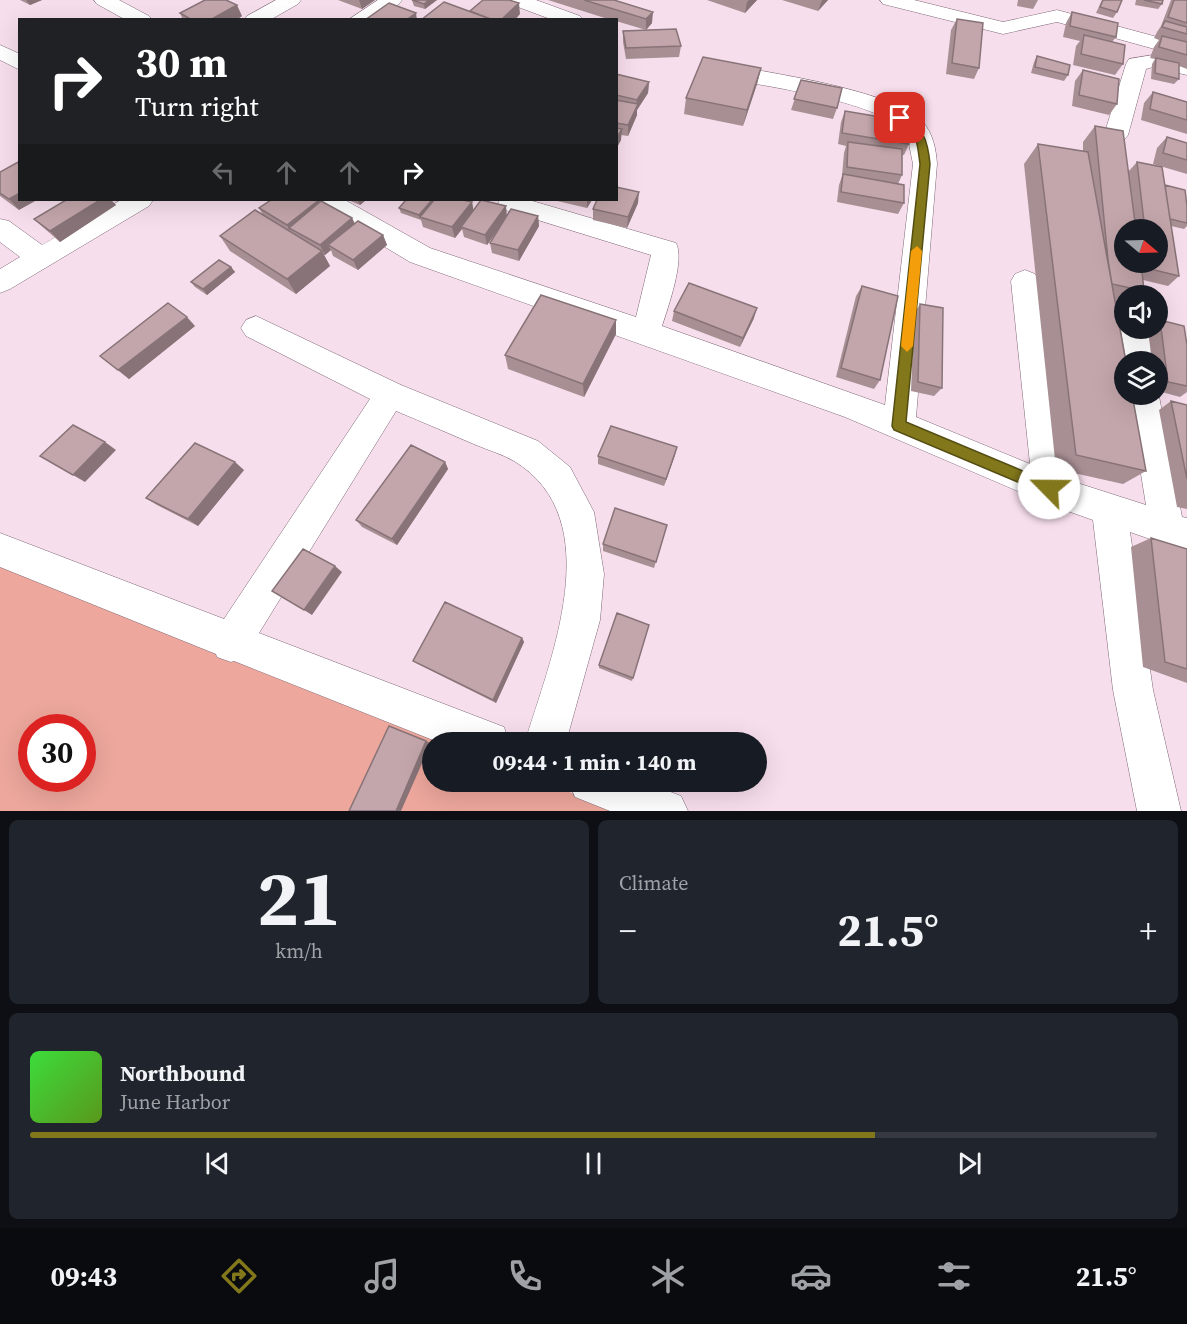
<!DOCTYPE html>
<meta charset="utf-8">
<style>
:root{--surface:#171b24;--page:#20242c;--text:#f1f3f6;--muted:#9ea1a6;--line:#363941;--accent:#82771b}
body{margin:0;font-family:"Source Serif 4",serif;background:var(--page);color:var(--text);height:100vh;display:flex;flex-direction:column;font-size:22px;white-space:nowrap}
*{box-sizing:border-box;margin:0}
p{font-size:20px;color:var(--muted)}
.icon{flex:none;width:33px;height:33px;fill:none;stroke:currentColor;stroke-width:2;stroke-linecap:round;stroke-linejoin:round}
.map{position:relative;height:811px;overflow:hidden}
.drawer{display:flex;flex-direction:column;gap:9px;padding:9px;background:#0d0f14;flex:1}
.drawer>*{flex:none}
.top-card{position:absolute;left:18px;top:18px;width:600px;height:183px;border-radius:0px;box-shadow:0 6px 24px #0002;background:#202124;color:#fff;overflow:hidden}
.needle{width:39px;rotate:109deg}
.buttons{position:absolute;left:1114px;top:219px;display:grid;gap:12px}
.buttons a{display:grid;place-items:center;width:54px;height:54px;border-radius:50%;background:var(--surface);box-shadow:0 6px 24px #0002;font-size:30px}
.speed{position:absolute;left:18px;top:714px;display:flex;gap:12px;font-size:30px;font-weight:700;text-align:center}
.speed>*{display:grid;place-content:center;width:78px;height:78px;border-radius:50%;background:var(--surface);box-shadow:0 6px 24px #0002;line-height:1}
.speed .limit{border:9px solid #d22;background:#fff;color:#111}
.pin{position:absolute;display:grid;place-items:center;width:51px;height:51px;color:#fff;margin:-26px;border-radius:12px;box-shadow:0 3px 9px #0006}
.me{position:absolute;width:66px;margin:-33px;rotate:293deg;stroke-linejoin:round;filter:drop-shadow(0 0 4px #0008)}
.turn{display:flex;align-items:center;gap:21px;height:126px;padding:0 18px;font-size:27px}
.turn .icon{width:78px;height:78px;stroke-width:2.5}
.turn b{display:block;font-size:42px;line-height:51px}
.lanes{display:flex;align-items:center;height:57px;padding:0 18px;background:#0003;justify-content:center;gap:30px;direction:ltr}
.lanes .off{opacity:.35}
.big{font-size:45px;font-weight:700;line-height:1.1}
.drawer .widget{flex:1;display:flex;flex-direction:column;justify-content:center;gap:9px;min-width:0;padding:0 21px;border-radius:9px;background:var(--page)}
.drawer .dial{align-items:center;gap:0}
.dial b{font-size:78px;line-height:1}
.song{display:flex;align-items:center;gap:18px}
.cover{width:72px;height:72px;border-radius:9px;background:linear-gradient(135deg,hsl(120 70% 55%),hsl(90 70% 35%))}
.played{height:6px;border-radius:3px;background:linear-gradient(90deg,var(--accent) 75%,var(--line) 75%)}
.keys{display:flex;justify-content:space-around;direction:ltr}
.heat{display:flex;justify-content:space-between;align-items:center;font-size:33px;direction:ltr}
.drawer .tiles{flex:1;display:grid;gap:9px;grid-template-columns:1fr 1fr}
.widget:last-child{grid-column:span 2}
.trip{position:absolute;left:422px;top:732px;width:345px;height:60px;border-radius:30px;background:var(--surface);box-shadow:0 6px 24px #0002;font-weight:700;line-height:60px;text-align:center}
.tabs{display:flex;height:96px;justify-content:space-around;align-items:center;background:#090b0e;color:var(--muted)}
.tabs .icon{width:42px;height:42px}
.tabs .on{color:var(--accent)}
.tabs b{font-size:27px;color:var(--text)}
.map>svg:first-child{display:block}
.green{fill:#eda79c;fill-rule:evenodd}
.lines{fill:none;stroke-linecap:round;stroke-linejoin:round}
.street-casing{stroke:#7e6876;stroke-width:1}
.street{fill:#fff;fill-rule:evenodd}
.wall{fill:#a88f93;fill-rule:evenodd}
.shaded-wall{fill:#887478}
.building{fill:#c3a6ab;stroke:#887478;stroke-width:1.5}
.route{fill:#82771b;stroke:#544d12;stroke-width:1.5}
.slow{fill:#f59e0b}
</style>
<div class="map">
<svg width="1187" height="811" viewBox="0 0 1187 811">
<rect width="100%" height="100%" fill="#f7deed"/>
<path class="green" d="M0 543 457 742H432V782H546L614 811H0ZM32 728H82V778H32Z"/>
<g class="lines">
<g class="street-casing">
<path id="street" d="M94 0H119L149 16 152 20H126L97 4Z
M276 0H301L298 4 270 20H244L247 16Z
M378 0H402L399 4 373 20H348Z
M507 0H536L580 16 583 20H553L510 4Z
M880 0H914L1003 22 1057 10 1187 45V58L1057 22 1003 34 883 4Z
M0 45 20 54V70L0 60Z
M1153 55 1187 63V75L1153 67 1146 69 1128 135 1124 140 1116 143 1108 140 1104 135 1126 64 1129 59Z
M717 63C764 72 889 89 922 121 933 133 936 149 937 164L916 417 1030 464 1011 281 1015 274 1025 270 1035 274 1039 281 1065 479 1146 505 1128 394H1158V391L1182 517 1187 518V552L1130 532 1153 690 1181 811H1137L1113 690 1093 520 1048 504 845 417 410 262 317 206 313 200H345L430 248 636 317 651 255 502 209 498 203 500 200H529L676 243C685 260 668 307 662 326L885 405 913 164 907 134C876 98 756 86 709 75L706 70 709 65Z
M121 200H153L149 206 10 289 0 293V269L20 257 0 242V219L9 221 42 245Z
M256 316 401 385 538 441 570 467 594 512 604 574 600 620 566 742H525C550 660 610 519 514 461 502 454 488 450 476 445 450 434 423 422 396 411L259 633 504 727 509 742H438L234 661 231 662 217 657 216 654 0 567V533L224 619 370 399 246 336 241 328 246 320Z
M1125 319V328H1148L1153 362H1125V366L1118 328Z
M569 782H645L681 796 688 811H610L575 797Z"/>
</g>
<use href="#street" class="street"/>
</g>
<path class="wall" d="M20 0H42L30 5Z
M338 0H375L362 9Z
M412 0H437L425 9 414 6Z
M548 0H614L652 23 646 30 681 46 679 57 626 59 623 42V31L646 30 616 21V20H611Z
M707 0H757L745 13Z
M782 0H828L818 11Z
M1018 0H1038L1033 9 1017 6Z
M1102 0H1122L1117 12 1113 18 1096 13Z
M1136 0H1163L1162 4 1158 9 1135 5Z
M1171 0H1187V69L1179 66V79L1174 84 1151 79 1152 64 1155 59 1150 58 1154 47 1159 40 1154 38 1157 32 1161 26Z
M1072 12 1116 37 1112 42 1123 64 1115 75 1073 65 1076 46 1080 41 1063 37 1066 23Z
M180 13 242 16 236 20H183Z
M957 19 979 68 974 79 946 74 951 30Z
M1037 56 1068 75 1064 81 1031 73 1034 62Z
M761 68 757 84 743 126 684 114 686 98Z
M1083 70 1117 104 1109 115 1072 106 1075 81Z
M616 74 649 82 648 93 637 110V115L628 136 621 135V140L616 149Z
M801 80 837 108 833 119 791 110Z
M1153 92 1187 102V134L1141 120 1144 103Z
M845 111 909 144 904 155H902V175L898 184 904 203 898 214 837 202 839 185 842 176 844 153 846 146 838 144 841 122Z
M1095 126 1128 172 1137 162 1165 185 1187 206V226L1184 229 1171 226 1179 276 1168 286 1143 280 1144 291 1140 296H1125V305L1116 303 1146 471 1123 484 1056 469 1024 164 1038 144 1083 151V142ZM1125 230H1158V262H1125Z
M1167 137 1187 143V174L1153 164 1157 148Z
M0 172 19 210 0 196Z
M66 200H111L116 205 60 242 45 229 34 219Z
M319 200 320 202 352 218 355 224 383 235 387 245 358 270 333 256 331 250 325 255H324L330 266 296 294 230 251 220 236 263 215 259 208Z
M348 200H366L360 205Z
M553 200H592L587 208Z
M472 202 473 210 507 215 538 216 539 226 519 261 492 253 490 243 496 232 487 245 464 237 462 229 455 238 423 227 421 220 401 213 399 208Z
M638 203 627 228 593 220V209Z
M231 267 235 272 207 295 195 287 191 282Z
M862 286 880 380 874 389 836 377 856 296Z
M920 304 942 388 934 396 911 391 914 314Z
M674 311 754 318 740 347 672 321Z
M616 320V334L584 397 508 369 505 355Z
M1160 320 1187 345V392L1180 397 1158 391V362H1152L1148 330 1150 328H1158V322Z
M195 326 129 379 100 356Z
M1171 401 1187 405V509L1177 507 1159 410Z
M675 455 664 486 598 464V456Z
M445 462 448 469 397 545 362 527 356 520Z
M244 470 198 526 157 505 146 498Z
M667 525 654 568 603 551V544Z
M1151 538 1187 549V683L1143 667 1131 547Z
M649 625 632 681 599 668V665Z
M522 638 524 642 496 703 418 664 413 661Z"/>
<path class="shaded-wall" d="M26 0H42L30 5Z
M359 0H375L362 9Z
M429 0H437L425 9 424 4Z
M749 0H757L745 13 747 2Z
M822 0H828L818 11Z
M519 3 520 14 515 20H501Z
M237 5 242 16 236 20H210Z
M653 12 652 23 646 30V19Z
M416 13 417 20H406Z
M761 68 757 84 743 126 747 110Z
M649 82 648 93 637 110V115L628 136V125L636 107 637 100Z
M622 129 621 140 616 149V139Z
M639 192 638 203 627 228 628 217Z
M20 193V200H37L19 210 9 199Z
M100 200H111L116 205 60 242 50 231Z
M319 200 324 211 289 228 292 235 287 225Z
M358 200H366L360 205Z
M432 200H439L420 217 419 215Z
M587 200H592L587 208Z
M472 202 474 213 461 227 462 229 455 238 452 227Z
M506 206 507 217 487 245 485 235Z
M538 216 539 226 519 261 518 250Z
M352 218 357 228 328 245 331 250 325 255 320 245Z
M383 235 387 245 358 270 353 260Z
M322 251 330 266 296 294 287 279Z
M231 267 235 272 207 295 203 289Z
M757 308 754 318 740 347 743 338Z
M187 317 195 326 129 379 118 370Z
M616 320V334L584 397 583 384Z
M105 442 116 450 85 482 73 475Z
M677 447 675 455 664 486 666 479Z
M235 462 244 470 198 526 188 519Z
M445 462 448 469 397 545 392 539Z
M335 566 342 572 312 615 304 610Z
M522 638 524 642 496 703 493 700Z
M389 726 431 743 401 811H396Z"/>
<path class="building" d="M205 0H226L237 5 210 20H192L180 13Z
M412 0H429L424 4Z
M483 0H509L519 3 501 20H493L470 11Z
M584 0H614L653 12 646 19Z
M1103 0H1122L1117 12 1100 7Z
M1144 0H1163L1162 4Z
M1174 0H1187V23L1168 17Z
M444 2 493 20H421Z
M389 3 416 13 406 20H365Z
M1072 12 1118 23 1116 37 1070 26Z
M957 19 983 23 979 68 952 63Z
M1165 21 1187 27V34L1162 27Z
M676 29 681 46 626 48 623 31Z
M1084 35 1125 45 1123 64 1081 54Z
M1162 36 1187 42V55L1159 47Z
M1037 56 1070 65 1068 75 1035 67Z
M703 57 761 68 747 110 686 98Z
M1156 58 1179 63V79L1155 73Z
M1083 70 1119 79 1117 104 1079 95Z
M616 74 649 82 637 100 616 95Z
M801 80 842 88 837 108 794 99Z
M1153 92 1187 102V120L1150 109Z
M616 100 638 104 628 125 616 123Z
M845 111 910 122 909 144 842 133Z
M1095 126 1123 131 1136 230H1125V262H1141L1144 291 1112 284 1108 260Z
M616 128 622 129 616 139Z
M1167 137 1187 143V160L1163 153Z
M848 142 902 149V175L847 167Z
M1038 144 1088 152 1126 362H1125V394H1132L1146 471 1076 455Z
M20 161V193L9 199 0 193V172Z
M1137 162 1162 167 1179 276 1150 269 1149 262H1158V230H1145Z
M843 174 904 185V203L841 192Z
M1165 185 1185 190 1187 206V223L1170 219Z
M616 187 639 192 628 217 593 209 597 200H616Z
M66 200H100L50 231 34 219Z
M271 200H319L287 225 259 208Z
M406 200H432L419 215 399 208Z
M434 200H463L472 202 452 227 420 217Z
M481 200 506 206 485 235 461 227Z
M321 201 352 218 320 245 289 228Z
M511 209 538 216 518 250 490 243Z
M255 210 322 251 287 279 220 236Z
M358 221 383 235 353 260 328 245Z
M219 260 231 267 203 289 191 282Z
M689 283 757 308 743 338 674 311Z
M862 286 898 296 880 380 841 368Z
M541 295 616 320 583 384 505 355Z
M168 303 187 317 118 370 100 356Z
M920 304 943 308 942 388 918 382Z
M1160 320 1184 326 1187 345V386L1168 382Z
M1171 401 1187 405V479Z
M73 425 105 442 73 475 40 456Z
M611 426 677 447 666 479 598 456Z
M195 443 235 462 188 519 146 498Z
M411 445 445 462 392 539 356 520Z
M615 508 667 525 656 562 603 544Z
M1151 538 1187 549V669L1165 662Z
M303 549 335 566 304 610 272 591Z
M445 602 522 638 493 700 413 661Z
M617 613 649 625 633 678 599 665Z
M389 726 426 741 396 811H349Z"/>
<path class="route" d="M900 115C923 123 928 142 930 164L906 422 1054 484 1056 488 1054 493 1049 495 1044 493 894 430 892 426 920 164C918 150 918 136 907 127 903 123 898 122 895 118Z"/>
<path class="slow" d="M917 246 922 251 913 346 907 352 901 346 911 251Z"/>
</svg>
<div class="buttons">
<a><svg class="needle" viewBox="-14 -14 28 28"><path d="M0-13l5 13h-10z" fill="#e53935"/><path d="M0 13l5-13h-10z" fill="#9ea1a6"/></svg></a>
<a><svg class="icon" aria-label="sound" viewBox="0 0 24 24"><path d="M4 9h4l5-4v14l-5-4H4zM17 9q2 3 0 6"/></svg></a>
<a><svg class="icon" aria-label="layers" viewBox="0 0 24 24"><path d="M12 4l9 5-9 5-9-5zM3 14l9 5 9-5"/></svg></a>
</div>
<div class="speed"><div class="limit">30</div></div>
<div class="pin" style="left:900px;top:118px;background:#d93025"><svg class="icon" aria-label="arrive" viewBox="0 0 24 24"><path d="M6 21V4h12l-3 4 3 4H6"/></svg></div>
<svg class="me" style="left:1049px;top:488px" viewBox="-20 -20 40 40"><circle r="19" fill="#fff"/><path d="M0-13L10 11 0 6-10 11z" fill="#82771b"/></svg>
<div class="trip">09:44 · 1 min · 140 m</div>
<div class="top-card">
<div class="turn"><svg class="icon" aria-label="right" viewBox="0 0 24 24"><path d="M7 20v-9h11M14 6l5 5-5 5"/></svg><div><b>30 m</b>Turn right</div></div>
<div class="lanes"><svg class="icon off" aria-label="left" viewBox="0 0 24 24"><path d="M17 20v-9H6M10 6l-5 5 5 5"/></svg><svg class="icon off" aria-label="ahead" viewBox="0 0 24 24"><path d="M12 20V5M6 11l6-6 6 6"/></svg><svg class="icon off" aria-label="ahead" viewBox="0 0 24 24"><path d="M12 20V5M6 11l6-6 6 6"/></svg><svg class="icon" aria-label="right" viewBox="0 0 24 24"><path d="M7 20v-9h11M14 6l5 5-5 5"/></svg></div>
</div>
</div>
<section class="drawer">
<div class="tiles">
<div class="widget dial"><b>21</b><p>km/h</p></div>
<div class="widget"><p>Climate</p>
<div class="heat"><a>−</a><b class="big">21.5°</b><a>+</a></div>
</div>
<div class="widget">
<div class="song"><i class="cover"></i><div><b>Northbound</b><p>June Harbor</p></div></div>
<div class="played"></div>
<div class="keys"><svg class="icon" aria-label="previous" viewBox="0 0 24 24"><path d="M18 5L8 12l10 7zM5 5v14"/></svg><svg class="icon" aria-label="pause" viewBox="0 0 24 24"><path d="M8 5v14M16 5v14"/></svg><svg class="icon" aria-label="next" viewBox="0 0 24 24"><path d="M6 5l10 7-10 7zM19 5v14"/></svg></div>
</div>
</div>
</section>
<nav class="tabs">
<b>09:43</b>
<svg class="icon on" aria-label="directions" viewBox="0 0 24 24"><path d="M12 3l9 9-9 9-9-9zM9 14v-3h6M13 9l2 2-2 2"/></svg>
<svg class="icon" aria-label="music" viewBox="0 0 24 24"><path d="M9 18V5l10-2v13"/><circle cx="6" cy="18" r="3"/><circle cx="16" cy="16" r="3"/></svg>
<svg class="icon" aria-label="phone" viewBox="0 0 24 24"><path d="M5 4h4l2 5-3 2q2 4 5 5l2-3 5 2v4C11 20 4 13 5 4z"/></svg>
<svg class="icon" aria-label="climate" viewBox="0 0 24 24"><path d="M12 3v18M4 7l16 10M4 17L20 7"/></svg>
<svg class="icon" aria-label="car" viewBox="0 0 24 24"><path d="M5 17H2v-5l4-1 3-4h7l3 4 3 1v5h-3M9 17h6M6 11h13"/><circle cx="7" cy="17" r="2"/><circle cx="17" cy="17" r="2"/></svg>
<svg class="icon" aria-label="filters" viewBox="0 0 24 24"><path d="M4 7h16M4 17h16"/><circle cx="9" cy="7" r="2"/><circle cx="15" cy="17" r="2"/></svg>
<b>21.5°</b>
</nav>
